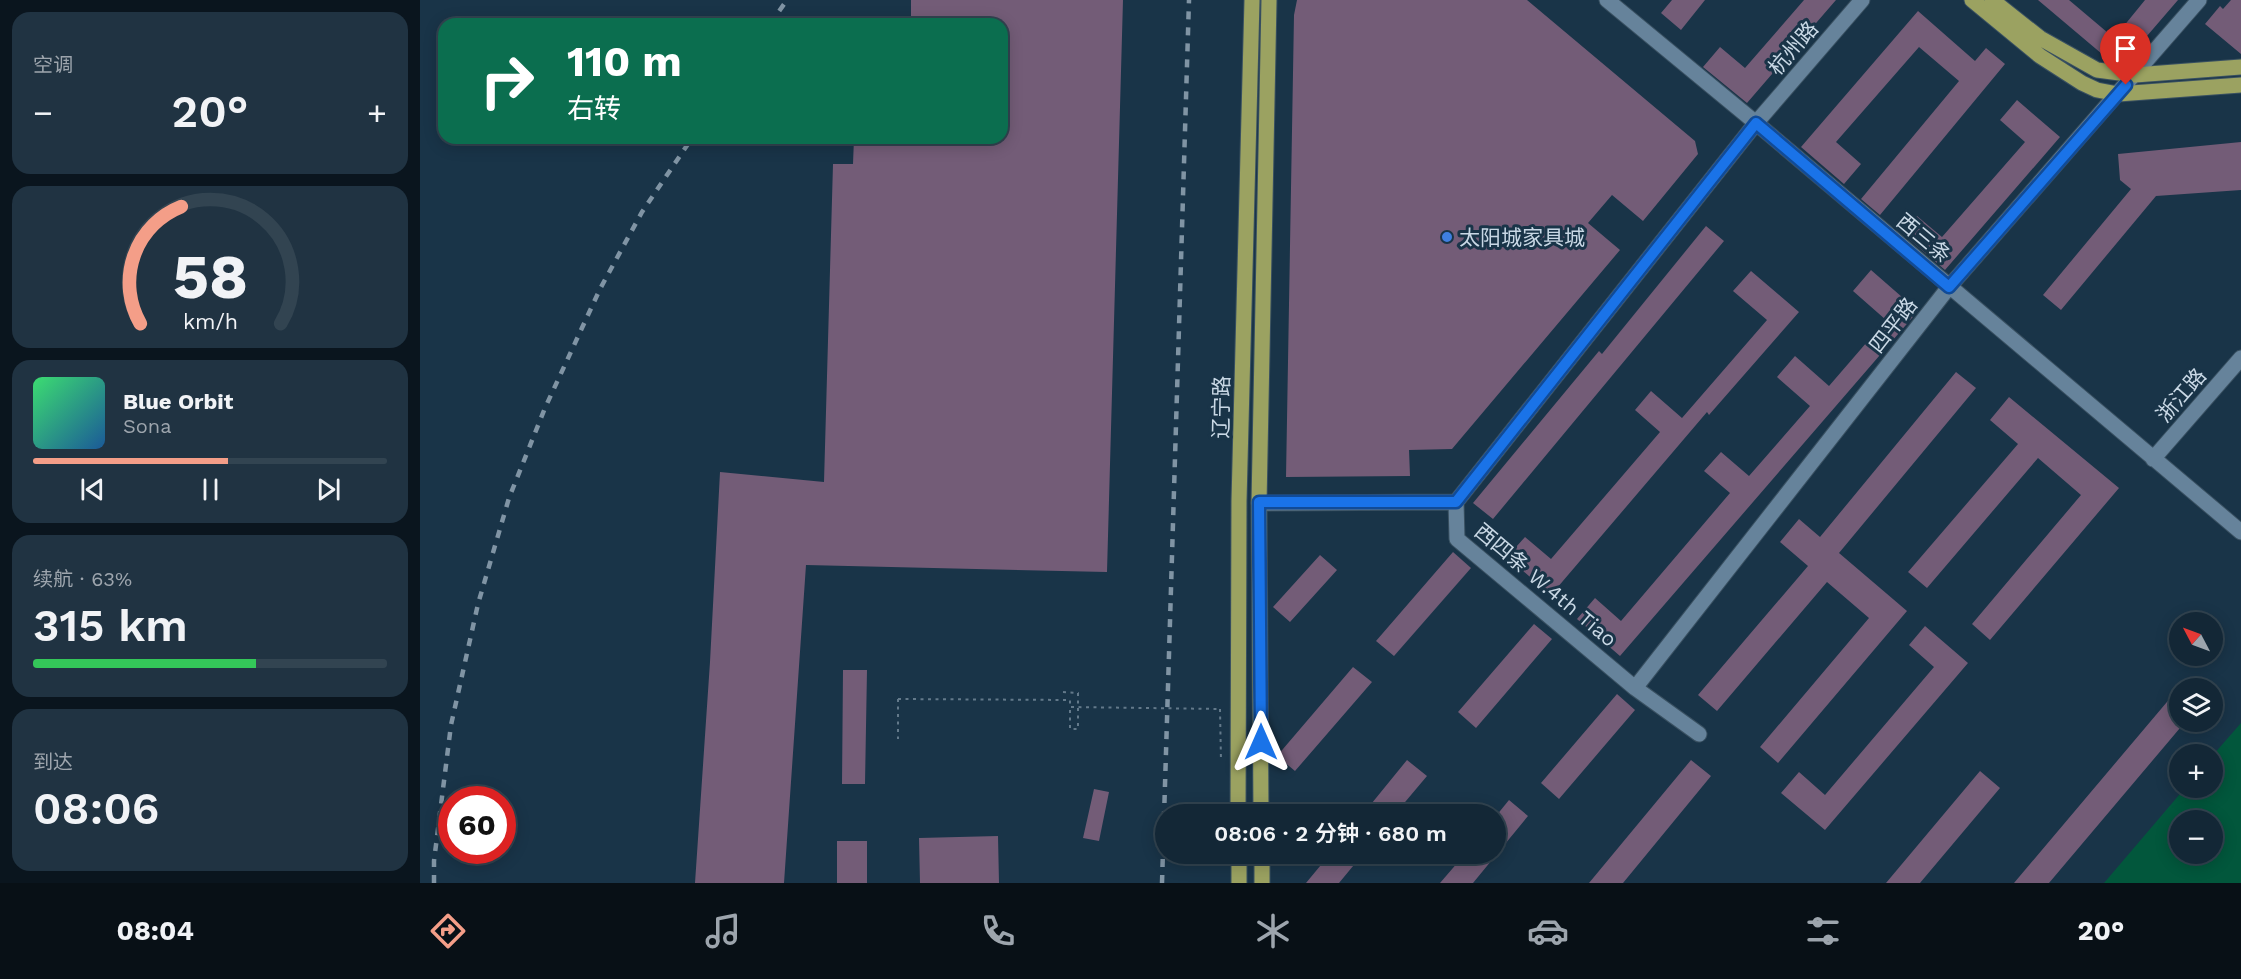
<!DOCTYPE html>
<html lang="zh">
<meta charset="utf-8">
<style>
:root{--surface:#132736;--page:#203342;--text:#f1f3f6;--muted:#9da5ad;--line:#324451;--accent:#f49e88}
body{margin:0;font-family:"Work Sans","Noto Sans SC",sans-serif;background:var(--page);color:var(--text);height:100vh;display:flex;flex-direction:column;font-size:22px;white-space:nowrap}
*{box-sizing:border-box;margin:0}
p{font-size:20px;color:var(--muted)}
.icon{flex:none;width:33px;height:33px;fill:none;stroke:currentColor;stroke-width:2;stroke-linecap:round;stroke-linejoin:round}
.map{position:relative;flex:1;overflow:hidden}
.side{display:flex;flex-direction:column;gap:12px;padding:12px;background:#0a151e;width:420px}
.side>*{flex:none}
.guide{position:absolute;left:18px;top:18px;width:570px;height:126px;border-radius:18px;box-shadow:0 3px 15px #0003,0 0 0 2px var(--line);background:#0b6e4f;color:#fff;overflow:hidden}
.needle{width:39px;rotate:311deg}
.tools{position:absolute;left:1749px;top:612px;display:grid;gap:12px}
.tools a{display:grid;place-items:center;width:54px;height:54px;border-radius:50%;background:var(--surface);box-shadow:0 3px 15px #0003,0 0 0 2px var(--line);font-size:30px}
.speed{position:absolute;left:18px;top:786px;display:flex;gap:12px;font-size:30px;font-weight:700;text-align:center}
.speed>*{display:grid;place-content:center;width:78px;height:78px;border-radius:50%;background:var(--surface);box-shadow:0 3px 15px #0003,0 0 0 2px var(--line);line-height:1}
.speed .limit{border:9px solid #d22;background:#fff;color:#111}
.pin{position:absolute;display:grid;place-items:center;width:51px;height:51px;color:#fff;margin:-62px -26px;border-radius:50% 50% 50% 0;rotate:-45deg;box-shadow:0 0 6px #0007}
.pin .icon{rotate:45deg}
.me{position:absolute;width:66px;margin:-33px;rotate:0deg;stroke-linejoin:round;filter:drop-shadow(0 0 4px #0008)}
.turn{display:flex;align-items:center;gap:21px;height:126px;padding:0 30px;font-size:27px}
.turn .icon{width:78px;height:78px;stroke-width:2.5}
.turn b{display:block;font-size:42px;line-height:51px}
.big{font-size:45px;font-weight:600;line-height:1.1}
.side .card{flex:1;display:flex;flex-direction:column;justify-content:center;gap:9px;min-width:0;padding:0 21px;border-radius:18px;background:var(--page)}
.side .dial{align-items:center;gap:0}
.dial svg{height:156px;overflow:visible;fill:none;stroke:var(--line);stroke-width:7;stroke-linecap:round;text-anchor:middle}
.dial text{fill:var(--text);stroke:none}
.song{display:flex;align-items:center;gap:18px}
.cover{width:72px;height:72px;border-radius:9px;background:linear-gradient(135deg,hsl(140 70% 55%),hsl(210 70% 35%))}
.played{height:6px;border-radius:3px;background:linear-gradient(90deg,var(--accent) 55%,var(--line) 55%)}
.keys{display:flex;justify-content:space-around;direction:ltr}
.heat{display:flex;justify-content:space-between;align-items:center;font-size:33px;direction:ltr}
.charge{height:9px;border-radius:4px;background:linear-gradient(90deg,#34c759 63%,var(--line) 0)}
.trip{position:absolute;left:735px;top:804px;width:351px;height:60px;border-radius:30px;background:var(--surface);box-shadow:0 3px 15px #0003,0 0 0 2px var(--line);font-weight:600;line-height:60px;text-align:center}
.tab-bar{display:flex;height:96px;justify-content:space-around;align-items:center;background:#081016;color:var(--muted)}
.tab-bar .icon{width:42px;height:42px}
.tab-bar .current{color:var(--accent)}
.tab-bar b{font-size:27px;color:var(--text)}
main{display:flex;flex:1;min-height:0}
.map>svg:first-child{display:block}
.green{fill:#02573c;fill-rule:evenodd}
.building{fill:#735c77}
.lines{fill:none;stroke-linecap:round;stroke-linejoin:round}
.minor-casing{stroke:#395061;stroke-width:17}
.major-casing{stroke:#395061;stroke-width:17}
.path{stroke:#63798a;stroke-width:2;stroke-dasharray:3 4.5;stroke-linecap:butt}
.minor{stroke:#66839b;stroke-width:15}
.major{stroke:#9ba261;stroke-width:15}
.rail{stroke:#8094a4;stroke-width:4.5;stroke-dasharray:8 8;stroke-linecap:butt}
.path-bridge{stroke:#63798a;stroke-width:2;stroke-dasharray:3 4.5;stroke-linecap:butt}
.route-casing{stroke:#114b97;stroke-width:15}
.route{stroke:#1a73e8;stroke-width:10}
.shop-dot{fill:#3f7fe0;stroke:#193448;stroke-width:2}
.labels{text-anchor:middle;dominant-baseline:central;stroke-width:6;stroke-linejoin:round;paint-order:stroke}
.street-label{font-size:21px;fill:#c9d8e5;stroke:#193448}
.poi-label{font-size:21px;fill:#c9d8e5;stroke:#193448;text-anchor:start}
</style>
<main>
<section class="side">
<div class="card"><p>空调</p>
<div class="heat"><a>−</a><b class="big">20°</b><a>+</a></div>
</div>
<div class="card dial"><svg viewBox="0 0 100 80">
<path d="M14 69A42 42 0 1 1 86 69"/>
<path d="M14 69A42 42 0 0 1 35 9" stroke="#f49e88"/>
<text x="50" y="56" font-size="32" font-weight="700">58</text>
<text x="50" y="72" font-size="11">km/h</text>
</svg></div>
<div class="card">
<div class="song"><i class="cover"></i><div><b>Blue Orbit</b><p>Sona</p></div></div>
<div class="played"></div>
<div class="keys"><svg class="icon" aria-label="previous" viewBox="0 0 24 24"><path d="M18 5L8 12l10 7zM5 5v14"/></svg><svg class="icon" aria-label="pause" viewBox="0 0 24 24"><path d="M8 5v14M16 5v14"/></svg><svg class="icon" aria-label="next" viewBox="0 0 24 24"><path d="M6 5l10 7-10 7zM19 5v14"/></svg></div>
</div>
<div class="card"><p>续航 · 63%</p><b class="big">315 km</b><div class="charge"></div></div>
<div class="card"><p>到达</p><b class="big">08:06</b></div>
</section>
<div class="map">
<svg width="1821" height="883" viewBox="0 0 1821 883">
<rect width="100%" height="100%" fill="#193448"/>
<path class="green" d="M1821 723V883H1684L1765 788H1792L1793 755ZM1760 820H1792V854H1760Z"/>
<path class="building" d="M491 0H703L687 572 386 565 364 883H275L290 662 300 472 404 482 413 164H433L434 138H582V24H491Z
M877 0H1107L1275 141 1278 154 1223 221 1192 195 1168 223 1200 250 1032 449 989 450 990 476 866 477 874 15Z
M1252 0H1285L1261 30 1241 13Z
M1384 0H1416L1327 103 1283 67 1300 47 1325 68Z
M1618 0H1649L1694 38 1725 0H1758L1708 58 1691 44 1682 54Z
M1811 0H1821V54L1785 24 1800 6 1803 9Z
M1498 11 1555 61 1566 48 1585 64 1460 215 1441 199 1539 81 1499 47 1416 142 1441 164 1424 184 1381 147Z
M1597 100 1640 137 1525 270 1482 233 1497 216 1522 237 1605 142 1580 120Z
M1821 142V190L1736 196 1641 310 1623 295 1711 189 1700 180 1698 154Z
M1286 226 1304 241 1073 519 1053 503 1179 351 1182 354Z
M1451 270 1498 311 1200 656 1157 619 1175 598 1201 621 1310 493 1284 471 1301 452 1329 476 1390 406 1357 377 1375 356 1409 386 1466 320 1433 291Z
M1331 271 1379 312 1289 415 1287 412 1131 595 1087 557 1105 537 1131 559 1240 432 1215 410 1231 391 1262 418 1347 320 1313 291Z
M1536 372 1556 388 1419 553 1487 611 1358 763 1340 747 1449 618 1407 582 1297 711 1278 695 1388 566 1360 542 1379 519 1400 537Z
M1589 397 1699 488 1570 640 1552 624 1661 495 1618 458 1507 588 1488 572 1598 444 1570 420Z
M1033 552 1051 568 974 656 956 641Z
M900 555 917 570 870 622 853 607Z
M1114 624 1132 639 1056 728 1038 712Z
M1505 626 1548 663 1405 830 1361 793 1379 772 1405 795 1514 667 1489 645Z
M933 667 952 682 875 771 857 756Z
M423 670H447L445 784H422Z
M1197 694 1215 710 1139 799 1121 783Z
M1752 696 1760 702V728L1629 883H1594Z
M987 760 1007 776 975 814H943Z
M1271 760 1291 776 1203 883H1169Z
M1560 771 1580 788 1500 883H1466Z
M674 789 689 792 679 841 663 838Z
M1089 800 1108 816 1053 883H1020L1045 854H1076V816Z
M578 836 579 883H500L499 838Z
M417 841H447V883H417Z
M910 854H943L919 883H886Z"/>
<g class="lines">
<g class="minor-casing">
<path id="minor" d="M1187 0 1336 123 1821 532
M1733 459 1821 358
M1036 502 1037 539 1215 688 1279 734
M839 503 1036 502 1336 123 1442 0
M1215 688 1529 287 1779 0"/>
</g>
<g class="major-casing">
<path id="major" d="M1552 0 1620 56 1662 83 1677 90 1698 94 1821 85
M1572 0 1620 38 1677 70 1715 75 1821 67
M818 814 819 501 832 0
M841 814 839 503 849 0
M819 854V883
M842 854V883"/>
</g>
<path class="path" d="M643 692 658 693V729H650V707
M478 699V739
M800 709 801 761"/>
<use href="#minor" class="minor"/>
<use href="#major" class="major"/>
<path class="rail" d="M350 24 367 0
M14 883V861L31 725 58 604 89 498 125 408 180 289 222 212 272 138
M742 883 769 0"/>
<path class="path-bridge" d="M478 699 650 700V707L800 709"/>
</g>
<g class="lines">
<g class="route-casing">
<path id="route" d="M841 742 839 502H1036L1336 123 1529 287 1706 85"/>
</g>
<use href="#route" class="route"/>
</g>
<circle class="shop-dot" cx="1027" cy="237" r="6"/>
<g class="labels">
<g class="street-label">
<text transform="translate(1373 48) rotate(-49)">杭州路</text>
<text transform="translate(1504 238) rotate(40)">西三条</text>
<text transform="translate(1473 325) rotate(-52)">四平路</text>
<text transform="translate(1761 395) rotate(-49)">浙江路</text>
<text transform="translate(801 407) rotate(-89)">辽宁路</text>
<text transform="translate(1126 585) rotate(40)">西四条 W.4th Tiao</text>
</g>
<g class="poi-label">
<text x="1039" y="237">太阳城家具城</text>
</g>
</g>
</svg>
<div class="tools">
<a><svg class="needle" viewBox="-14 -14 28 28"><path d="M0-13l5 13h-10z" fill="#e53935"/><path d="M0 13l5-13h-10z" fill="#9da5ad"/></svg></a>
<a><svg class="icon" aria-label="layers" viewBox="0 0 24 24"><path d="M12 4l9 5-9 5-9-5zM3 14l9 5 9-5"/></svg></a>
<a>+</a>
<a>−</a>
</div>
<div class="speed"><div class="limit">60</div></div>
<div class="pin" style="left:1706px;top:85px;background:#d93025"><svg class="icon" aria-label="arrive" viewBox="0 0 24 24"><path d="M6 21V4h12l-3 4 3 4H6"/></svg></div>
<svg class="me" style="left:841px;top:742px" viewBox="-20 -20 40 40"><path d="M0-17L14 15 0 8-14 15z" fill="#1a73e8" stroke="#fff" stroke-width="4"/></svg>
<div class="trip">08:06 · 2 分钟 · 680 m</div>
<div class="guide">
<div class="turn"><svg class="icon" aria-label="right" viewBox="0 0 24 24"><path d="M7 20v-9h11M14 6l5 5-5 5"/></svg><div><b>110 m</b>右转</div></div>
</div>
</div>
</main>
<nav class="tab-bar">
<b>08:04</b>
<svg class="icon current" aria-label="directions" viewBox="0 0 24 24"><path d="M12 3l9 9-9 9-9-9zM9 14v-3h6M13 9l2 2-2 2"/></svg>
<svg class="icon" aria-label="music" viewBox="0 0 24 24"><path d="M9 18V5l10-2v13"/><circle cx="6" cy="18" r="3"/><circle cx="16" cy="16" r="3"/></svg>
<svg class="icon" aria-label="phone" viewBox="0 0 24 24"><path d="M5 4h4l2 5-3 2q2 4 5 5l2-3 5 2v4C11 20 4 13 5 4z"/></svg>
<svg class="icon" aria-label="climate" viewBox="0 0 24 24"><path d="M12 3v18M4 7l16 10M4 17L20 7"/></svg>
<svg class="icon" aria-label="car" viewBox="0 0 24 24"><path d="M5 17H2v-5l4-1 3-4h7l3 4 3 1v5h-3M9 17h6M6 11h13"/><circle cx="7" cy="17" r="2"/><circle cx="17" cy="17" r="2"/></svg>
<svg class="icon" aria-label="filters" viewBox="0 0 24 24"><path d="M4 7h16M4 17h16"/><circle cx="9" cy="7" r="2"/><circle cx="15" cy="17" r="2"/></svg>
<b>20°</b>
</nav>
